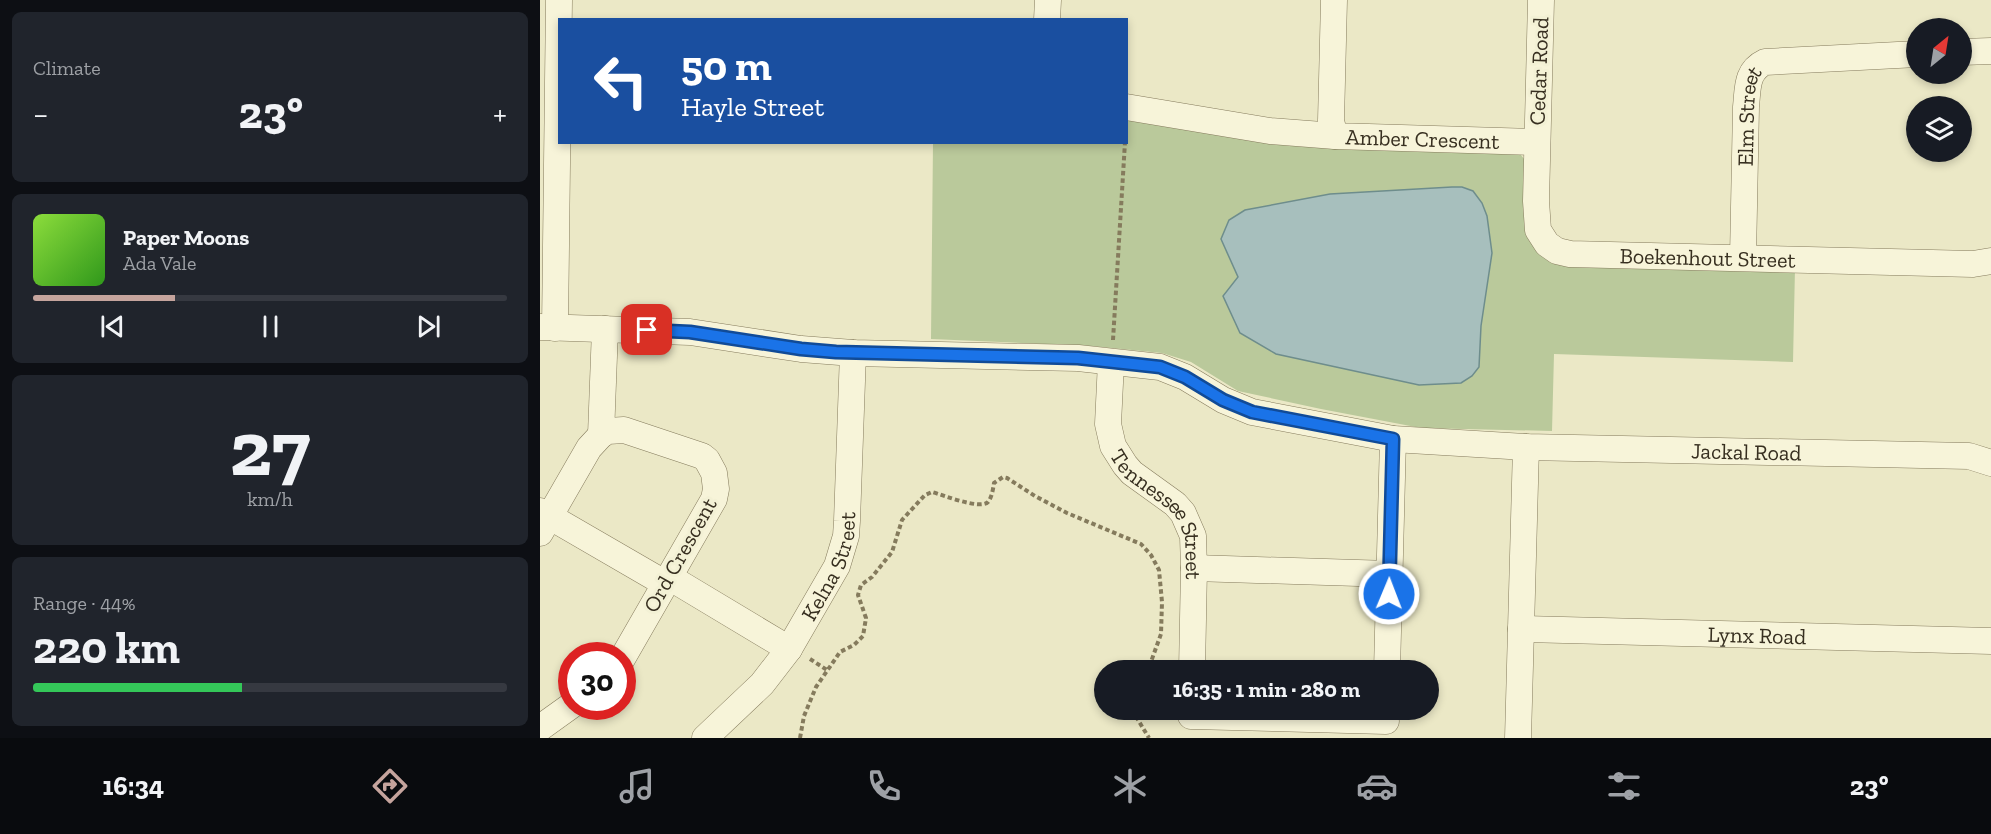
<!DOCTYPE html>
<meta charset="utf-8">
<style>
:root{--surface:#171b24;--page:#20242c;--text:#f1f3f6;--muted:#9ea1a6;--line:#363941;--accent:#c5a49d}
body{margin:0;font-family:"Zilla Slab",serif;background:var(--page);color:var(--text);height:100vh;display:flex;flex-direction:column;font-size:22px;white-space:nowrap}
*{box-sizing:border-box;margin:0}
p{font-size:20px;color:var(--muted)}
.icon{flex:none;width:33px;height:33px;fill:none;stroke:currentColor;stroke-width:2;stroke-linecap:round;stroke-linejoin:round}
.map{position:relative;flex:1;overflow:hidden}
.side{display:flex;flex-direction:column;gap:12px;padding:12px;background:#0d0f14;width:540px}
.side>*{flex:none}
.hud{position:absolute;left:18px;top:18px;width:570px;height:126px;border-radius:0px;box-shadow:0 3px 9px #0003;background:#1a4fa0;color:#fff;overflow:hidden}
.needle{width:39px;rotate:30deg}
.tools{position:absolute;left:1366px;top:18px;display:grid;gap:12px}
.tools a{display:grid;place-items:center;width:66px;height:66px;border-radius:50%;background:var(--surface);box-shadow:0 3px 9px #0003;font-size:30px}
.speed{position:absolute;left:18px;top:642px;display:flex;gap:12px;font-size:30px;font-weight:700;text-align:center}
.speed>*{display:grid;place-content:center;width:78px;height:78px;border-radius:50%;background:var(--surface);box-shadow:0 3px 9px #0003;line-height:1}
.speed .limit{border:9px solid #d22;background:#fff;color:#111}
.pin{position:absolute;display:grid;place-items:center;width:51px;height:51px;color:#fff;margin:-26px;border-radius:12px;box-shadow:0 3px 9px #0006}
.me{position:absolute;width:66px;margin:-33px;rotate:1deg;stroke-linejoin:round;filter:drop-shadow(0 0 4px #0008)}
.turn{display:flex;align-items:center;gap:21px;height:126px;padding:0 24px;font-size:27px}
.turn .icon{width:78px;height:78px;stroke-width:2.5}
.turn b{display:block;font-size:42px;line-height:51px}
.big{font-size:45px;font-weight:800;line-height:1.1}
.side .card{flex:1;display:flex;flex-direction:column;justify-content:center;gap:9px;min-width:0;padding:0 21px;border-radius:9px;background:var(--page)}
.side .dial{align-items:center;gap:0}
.dial b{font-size:78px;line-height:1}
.song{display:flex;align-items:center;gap:18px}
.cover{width:72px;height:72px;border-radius:9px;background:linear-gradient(135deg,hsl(90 70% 55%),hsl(110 70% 35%))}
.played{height:6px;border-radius:3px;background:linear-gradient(90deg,var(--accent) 30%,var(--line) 30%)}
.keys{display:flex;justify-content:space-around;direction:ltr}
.heat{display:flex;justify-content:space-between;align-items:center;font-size:33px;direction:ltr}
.charge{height:9px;border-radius:4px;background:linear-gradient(90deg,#34c759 44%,var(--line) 0)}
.trip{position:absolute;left:554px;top:660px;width:345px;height:60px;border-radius:30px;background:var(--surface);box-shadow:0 3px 9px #0003;font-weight:800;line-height:60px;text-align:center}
.dock{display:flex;height:96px;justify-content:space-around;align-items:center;background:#090b0e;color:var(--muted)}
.dock .icon{width:42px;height:42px}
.dock .on{color:var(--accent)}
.dock b{font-size:27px;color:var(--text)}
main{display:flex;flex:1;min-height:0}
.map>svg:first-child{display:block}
.green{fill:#bac99b}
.water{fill:#a7bfbd;stroke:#6e8d8c;stroke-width:1.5}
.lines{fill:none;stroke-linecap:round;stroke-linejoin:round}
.minor-casing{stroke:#857b5d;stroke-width:27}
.path{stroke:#857b5d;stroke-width:4;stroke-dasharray:4.5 3;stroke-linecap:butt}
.minor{stroke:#f7f4d9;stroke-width:26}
.route-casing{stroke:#114b97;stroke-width:15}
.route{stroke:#1a73e8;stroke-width:10}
.labels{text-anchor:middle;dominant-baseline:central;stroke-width:6;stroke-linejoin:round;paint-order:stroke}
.street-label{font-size:22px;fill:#372f20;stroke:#f3f1d5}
</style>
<main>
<section class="side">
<div class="card"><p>Climate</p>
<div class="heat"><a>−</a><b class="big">23°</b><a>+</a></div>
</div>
<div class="card">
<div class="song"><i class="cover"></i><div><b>Paper Moons</b><p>Ada Vale</p></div></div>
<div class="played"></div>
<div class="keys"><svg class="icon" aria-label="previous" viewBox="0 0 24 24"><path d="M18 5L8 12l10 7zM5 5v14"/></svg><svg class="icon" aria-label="pause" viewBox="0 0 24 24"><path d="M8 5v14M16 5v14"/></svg><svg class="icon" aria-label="next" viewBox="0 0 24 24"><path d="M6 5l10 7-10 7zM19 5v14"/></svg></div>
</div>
<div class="card dial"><b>27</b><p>km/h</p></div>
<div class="card"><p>Range · 44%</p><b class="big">220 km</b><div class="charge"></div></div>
</section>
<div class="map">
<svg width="1451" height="738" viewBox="0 0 1451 738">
<rect width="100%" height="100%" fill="#ebe8c6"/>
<path class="green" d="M587 116 980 154 985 160 991 237 1255 268 1253 362 1014 354 1012 431 881 428 781 409 698 391 651 362 622 353 552 346 391 339 393 143 586 142Z"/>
<path class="water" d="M912 187H922L933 191 942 203 947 216 952 253 941 326 939 367 932 376 921 383 879 385 736 354 700 333 683 296 698 277 681 239 689 220 705 210 790 194Z"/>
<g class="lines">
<g class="minor-casing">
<g id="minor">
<path id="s1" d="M794 0 791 121 795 136 997 142"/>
<path id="s2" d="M1001 0 996 201 998 230 1007 244 1017 251 1030 254 1433 264 1451 261"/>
<path d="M507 20 508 0"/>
<path d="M1422 52 1451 51"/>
<path d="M586 107 730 131 795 136"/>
<path id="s3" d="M1203 257 1206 107C1208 88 1206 71 1225 62L1377 54"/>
<path id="s4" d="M0 327 150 332 261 349 313 353 538 358 620 367 645 377 683 400 712 412 853 439 986 447 1429 456 1451 463"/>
<path d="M15 328 19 0"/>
<path id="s5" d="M571 362 568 424 573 446 585 465 592 473 635 504 643 513 653 536 654 568 652 670"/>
<path d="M61 435 65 329"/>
<path d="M0 511 126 584"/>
<path d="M0 533 49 448 61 435 68 431 84 430 162 456 167 460 174 473 176 489 174 499 82 659"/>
<path d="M654 568 850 574"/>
<path d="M129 577 249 649"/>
<path id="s6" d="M981 629 1451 641"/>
<path d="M847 670 853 439"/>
<path d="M651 716 846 721"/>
<path d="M0 728 32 705"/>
<path id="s7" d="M165 738 222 684 249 649 297 566 306 536 307 521 313 353"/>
<path d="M978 738 986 447"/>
</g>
</g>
<path class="path" d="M573 340 585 142
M270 659 287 670
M592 710 609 738
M260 738 264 716 276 687 300 652 314 645 323 636 326 618 318 595 321 585 332 577 352 552 362 520 385 495 392 492C403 495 440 510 448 502 452 497 453 489 454 483L463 477 467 478 495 496 527 513 601 544 611 555 619 570 622 602 621 634 608 670"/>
<use href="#minor" class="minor"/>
</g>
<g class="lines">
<g class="route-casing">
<path id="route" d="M107 330 150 332 261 349 296 352 538 358 620 367 645 377 683 400 712 412 853 439 849 594"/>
</g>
<use href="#route" class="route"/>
</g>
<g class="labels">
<g class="street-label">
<text transform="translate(999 71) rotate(-88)">Cedar Road</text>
<text stroke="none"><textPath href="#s3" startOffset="141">Elm Street</textPath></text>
<text stroke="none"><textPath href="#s1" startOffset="224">Amber Crescent</textPath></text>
<text stroke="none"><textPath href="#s2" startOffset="410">Boekenhout Street</textPath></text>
<text stroke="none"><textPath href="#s4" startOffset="1222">Jackal Road</textPath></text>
<text stroke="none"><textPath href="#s5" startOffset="171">Tennessee Street</textPath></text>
<text transform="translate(140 555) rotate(-61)">Ord Crescent</text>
<text stroke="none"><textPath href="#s7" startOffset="216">Kelna Street</textPath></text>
<text stroke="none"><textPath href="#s6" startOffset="236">Lynx Road</textPath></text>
</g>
</g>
</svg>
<div class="tools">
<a><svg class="needle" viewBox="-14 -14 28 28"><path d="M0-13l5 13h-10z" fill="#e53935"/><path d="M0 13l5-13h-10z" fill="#9ea1a6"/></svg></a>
<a><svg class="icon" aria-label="layers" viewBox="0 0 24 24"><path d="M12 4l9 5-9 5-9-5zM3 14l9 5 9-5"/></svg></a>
</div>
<div class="speed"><div class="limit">30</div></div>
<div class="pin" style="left:107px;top:330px;background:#d93025"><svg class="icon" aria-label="arrive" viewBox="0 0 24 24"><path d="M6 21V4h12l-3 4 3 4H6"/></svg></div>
<svg class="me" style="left:849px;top:594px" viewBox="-20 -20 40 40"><circle r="17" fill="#1a73e8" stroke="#fff" stroke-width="3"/><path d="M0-11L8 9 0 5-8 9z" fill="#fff"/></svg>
<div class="trip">16:35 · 1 min · 280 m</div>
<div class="hud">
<div class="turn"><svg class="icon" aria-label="left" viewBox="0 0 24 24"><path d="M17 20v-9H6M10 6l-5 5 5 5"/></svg><div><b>50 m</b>Hayle Street</div></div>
</div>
</div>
</main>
<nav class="dock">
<b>16:34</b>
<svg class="icon on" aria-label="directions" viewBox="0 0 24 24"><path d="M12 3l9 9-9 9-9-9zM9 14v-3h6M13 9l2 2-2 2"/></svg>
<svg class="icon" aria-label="music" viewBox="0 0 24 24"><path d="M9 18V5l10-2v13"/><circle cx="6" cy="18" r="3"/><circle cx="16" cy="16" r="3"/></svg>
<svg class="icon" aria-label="phone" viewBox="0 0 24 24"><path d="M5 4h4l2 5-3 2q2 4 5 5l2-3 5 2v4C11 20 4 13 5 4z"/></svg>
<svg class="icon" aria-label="climate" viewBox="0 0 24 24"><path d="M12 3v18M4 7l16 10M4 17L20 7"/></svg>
<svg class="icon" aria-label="car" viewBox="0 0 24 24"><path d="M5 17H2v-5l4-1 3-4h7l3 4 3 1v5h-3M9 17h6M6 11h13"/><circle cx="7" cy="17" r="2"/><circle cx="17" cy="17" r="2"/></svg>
<svg class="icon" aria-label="filters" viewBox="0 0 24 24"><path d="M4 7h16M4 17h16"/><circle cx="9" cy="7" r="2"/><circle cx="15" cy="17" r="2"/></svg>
<b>23°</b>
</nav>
